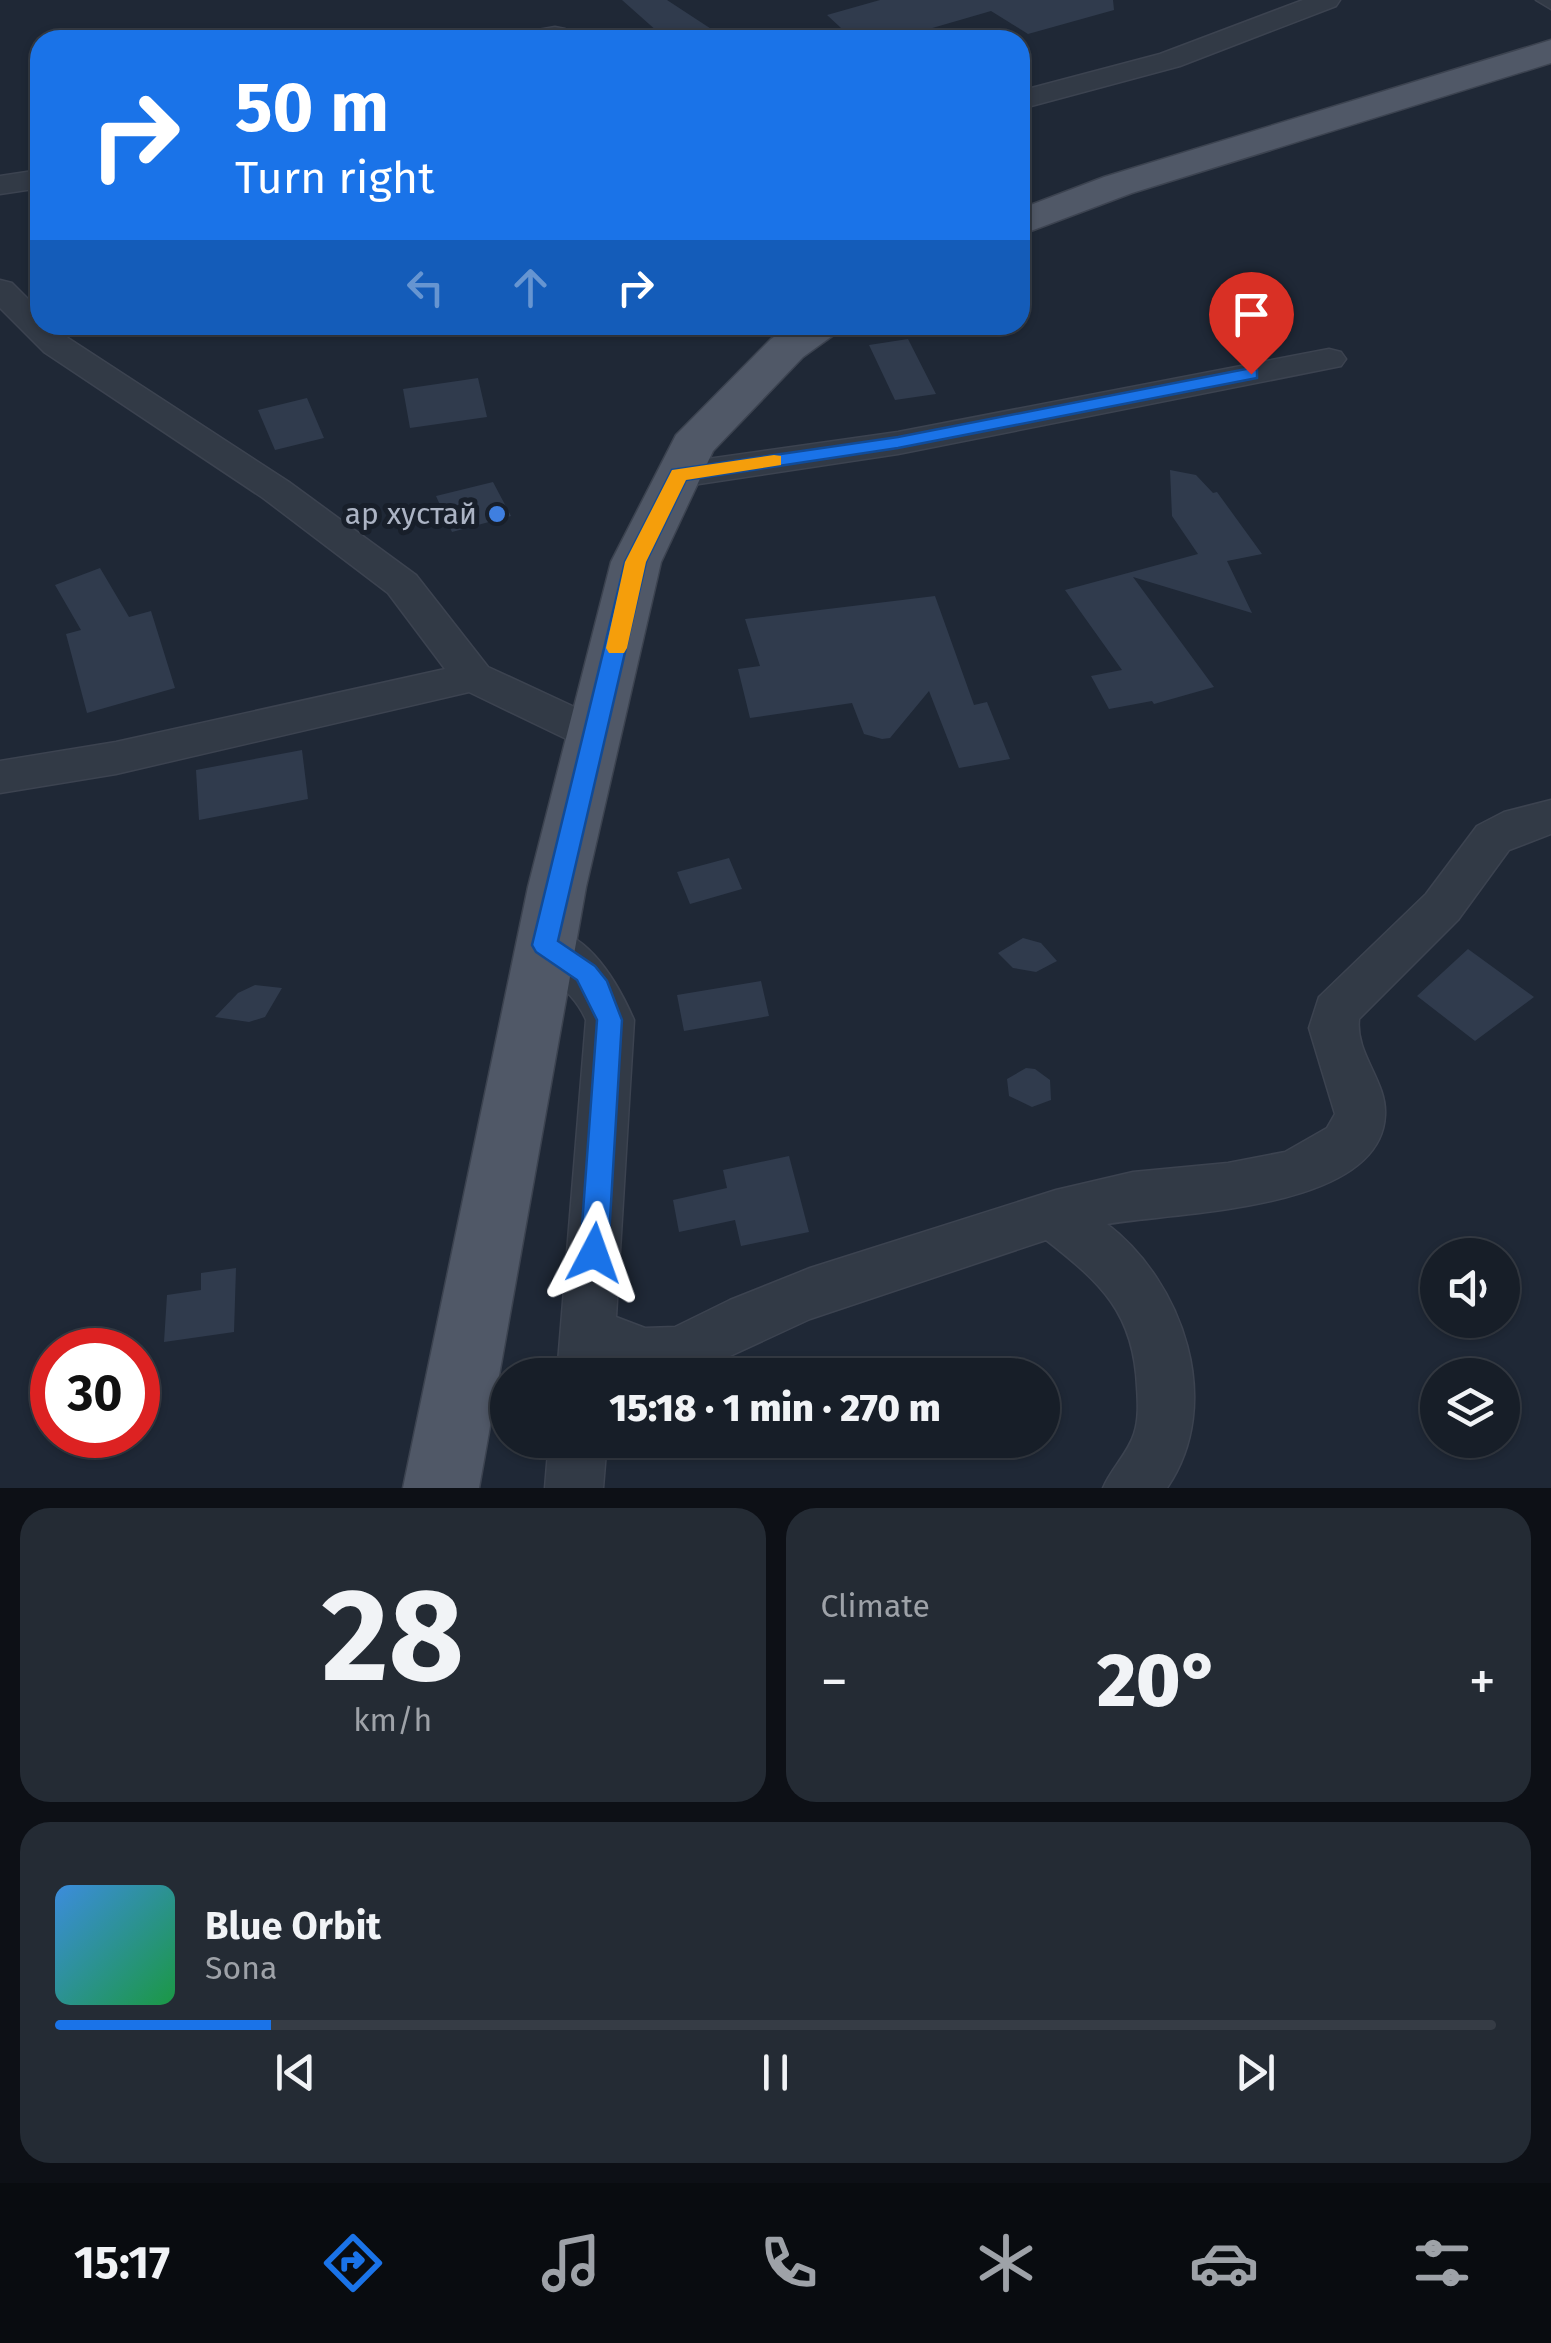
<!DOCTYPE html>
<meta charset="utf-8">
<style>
:root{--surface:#171e28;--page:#242b34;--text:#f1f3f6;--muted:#9ea2a8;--line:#363c45;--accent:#1a73e8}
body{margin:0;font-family:"Fira Sans",sans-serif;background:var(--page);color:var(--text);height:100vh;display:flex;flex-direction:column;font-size:38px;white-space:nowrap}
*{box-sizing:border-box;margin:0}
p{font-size:32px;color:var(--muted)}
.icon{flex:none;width:55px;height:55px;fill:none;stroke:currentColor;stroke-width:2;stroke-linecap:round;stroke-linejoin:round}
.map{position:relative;height:1488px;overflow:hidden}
.drawer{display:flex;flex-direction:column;gap:20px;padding:20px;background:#0d1016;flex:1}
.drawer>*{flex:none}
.hud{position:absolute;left:30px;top:30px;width:1000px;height:305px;border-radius:30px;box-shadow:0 2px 8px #0004,0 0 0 2px var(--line);background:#1a73e8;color:#fff;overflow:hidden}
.tools{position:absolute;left:1420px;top:1238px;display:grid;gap:20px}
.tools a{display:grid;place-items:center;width:100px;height:100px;border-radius:50%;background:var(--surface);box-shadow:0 2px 8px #0004,0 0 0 2px var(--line);font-size:50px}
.speed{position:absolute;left:30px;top:1328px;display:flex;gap:20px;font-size:50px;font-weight:700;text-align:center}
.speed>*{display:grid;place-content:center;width:130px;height:130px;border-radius:50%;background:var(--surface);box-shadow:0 2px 8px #0004,0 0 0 2px var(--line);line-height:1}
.speed .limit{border:15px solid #d22;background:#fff;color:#111}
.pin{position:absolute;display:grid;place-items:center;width:85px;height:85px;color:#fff;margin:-102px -42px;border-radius:50% 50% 50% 0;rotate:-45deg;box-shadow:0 0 10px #0007}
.pin .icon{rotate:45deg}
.me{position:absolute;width:110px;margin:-55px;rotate:4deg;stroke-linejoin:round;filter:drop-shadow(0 0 8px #0008)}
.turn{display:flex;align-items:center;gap:35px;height:210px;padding:0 40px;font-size:45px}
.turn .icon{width:130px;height:130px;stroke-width:2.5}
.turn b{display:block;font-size:70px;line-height:85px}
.lanes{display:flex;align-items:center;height:95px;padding:0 40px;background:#0003;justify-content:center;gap:50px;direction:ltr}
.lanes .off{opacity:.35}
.big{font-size:75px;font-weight:800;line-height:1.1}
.drawer .tile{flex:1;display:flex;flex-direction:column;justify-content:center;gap:15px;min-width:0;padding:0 35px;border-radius:30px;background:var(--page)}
.drawer .dial{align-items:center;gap:0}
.dial b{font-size:130px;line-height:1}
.song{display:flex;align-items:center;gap:30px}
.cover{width:120px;height:120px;border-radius:15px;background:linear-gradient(135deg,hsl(210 70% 55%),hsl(140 70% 35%))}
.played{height:10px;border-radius:5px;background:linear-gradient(90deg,var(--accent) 15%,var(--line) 15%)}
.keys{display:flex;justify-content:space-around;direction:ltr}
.heat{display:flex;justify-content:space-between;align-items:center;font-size:55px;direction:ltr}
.drawer .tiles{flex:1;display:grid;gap:20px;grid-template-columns:1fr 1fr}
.tile:last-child{grid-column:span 2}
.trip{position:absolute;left:490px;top:1358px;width:570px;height:100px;border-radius:50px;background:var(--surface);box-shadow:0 2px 8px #0004,0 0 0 2px var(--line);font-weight:800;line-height:100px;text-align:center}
.tab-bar{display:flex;height:160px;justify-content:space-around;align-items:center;background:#090c10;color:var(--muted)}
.tab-bar .icon{width:70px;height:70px}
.tab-bar .selected{color:var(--accent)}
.tab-bar b{font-size:45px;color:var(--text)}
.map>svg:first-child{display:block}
.building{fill:#303b4d}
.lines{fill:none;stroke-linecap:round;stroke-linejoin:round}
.minor-casing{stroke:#3c4350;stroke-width:3}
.major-casing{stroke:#3c4350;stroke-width:3}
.minor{fill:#323a46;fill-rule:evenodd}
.major{fill:#505867;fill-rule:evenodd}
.route{fill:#1a73e8;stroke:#114b97;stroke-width:2.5}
.slow{fill:#f59e0b}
.shop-dot{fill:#3f7fe0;stroke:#181f2a;stroke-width:4}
.labels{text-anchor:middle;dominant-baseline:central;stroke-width:10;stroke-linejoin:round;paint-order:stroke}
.poi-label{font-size:30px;fill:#acb4c4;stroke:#181f2a;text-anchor:end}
</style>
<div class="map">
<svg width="1551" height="1488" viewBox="0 0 1551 1488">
<rect width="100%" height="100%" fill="#1f2836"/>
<path class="building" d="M622 0H667L728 40H667Z
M880 0H1113L1114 10 1028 34 991 11 891 40H854L827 15Z
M908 339 936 394 895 400 869 345Z
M478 378 487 417 410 428 403 389Z
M307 398 324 438 275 450 258 410Z
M1170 470 1196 475 1213 493 1217 492 1262 554 1227 561 1252 613 1133 577 1214 687 1154 704 1152 701 1109 709 1091 676 1122 670 1065 590 1198 554 1172 516Z
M493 482 511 516 452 532 436 496Z
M100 568 129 617 151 611 175 688 87 713 66 634 81 630 55 585Z
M935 596 974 705 987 702 1010 759 959 768 929 691 890 738 882 739 864 734 852 703 750 718 738 669 760 666 745 619Z
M302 750 308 799 199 820 196 770Z
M729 858 742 889 690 904 677 872Z
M1023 938 1041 943 1057 961 1036 972 1013 968 998 953Z
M1468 949 1534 997 1475 1041 1417 996Z
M761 981 769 1016 684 1031 677 995Z
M255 985 282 988 265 1017 249 1022 215 1017 238 993Z
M1026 1068 1035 1069 1050 1080 1051 1100 1032 1107 1009 1096 1007 1079Z
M789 1156 809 1232 741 1246 735 1220 679 1232 673 1200 727 1188 723 1170Z
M236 1268 234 1332 164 1342 167 1295 201 1290V1273Z"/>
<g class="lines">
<g class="minor-casing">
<path id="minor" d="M1303 0H1340L1336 6 1180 66 1020 109V91L1160 54Z
M1536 0H1551V9Z
M555 27 565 29 569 35 565 40H511L515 34Z
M40 170V188L0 194V176Z
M0 280 12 283 40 311V325H55L68 338 289 482 416 575 488 667 611 724 617 735 611 746 596 750 581 746 469 692 116 774 0 793V761L116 742 445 669 388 593 263 498 44 352 0 308Z
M1329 349 1341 352 1346 359 1341 366 898 454 679 487 666 483 661 475 666 467 679 463 898 432Z
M1551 800V834L1509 850 1458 920 1359 1019C1355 1054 1387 1081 1385 1115 1381 1212 1174 1212 1107 1224 1183 1282 1225 1403 1167 1488H1103C1111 1469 1128 1453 1134 1434 1139 1419 1138 1402 1137 1387 1134 1313 1101 1283 1046 1240L810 1319 689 1375H622L613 1371V1375H557L586 1020C571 984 537 975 522 945L528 932C580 915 617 981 634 1020L616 1317 645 1328 675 1327 730 1300 810 1268 1056 1190 1133 1172 1228 1163 1285 1152 1327 1128 1335 1114 1309 1028 1319 997 1426 894 1477 826 1504 812Z
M549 1440H607L603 1488H545Z"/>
</g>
<g class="major-casing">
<path id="major" d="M1551 40V63L1132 193 1020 235V209L1104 177Z
M791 325H842L835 334 803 357 713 451 661 562 586 887 479 1488H403L528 887 611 562 676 435 771 339Z"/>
</g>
<use href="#minor" class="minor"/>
<use href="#major" class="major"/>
</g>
<path class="route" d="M1251 368 1257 370V378L898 448 686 480 646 562 558 941 595 966 607 981 622 1020 608 1253 604 1262 594 1266 584 1262 580 1253 597 1020 577 980 536 952 532 945 625 562 672 470 898 437Z"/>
<path class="slow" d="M774 455 781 456V465L686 480 646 562 627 648 624 653H609L606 648 625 562 672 470Z"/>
<circle class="shop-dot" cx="497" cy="514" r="10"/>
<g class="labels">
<g class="poi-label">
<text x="477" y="514">ар хустай</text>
</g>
</g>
</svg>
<div class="tools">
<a><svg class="icon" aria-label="sound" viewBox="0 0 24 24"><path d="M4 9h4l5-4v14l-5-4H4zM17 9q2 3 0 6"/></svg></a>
<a><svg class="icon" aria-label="layers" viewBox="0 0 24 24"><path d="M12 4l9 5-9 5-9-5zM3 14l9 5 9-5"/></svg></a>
</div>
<div class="speed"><div class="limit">30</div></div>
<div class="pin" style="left:1251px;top:374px;background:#d93025"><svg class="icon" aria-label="arrive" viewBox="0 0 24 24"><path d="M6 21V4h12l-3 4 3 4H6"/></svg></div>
<svg class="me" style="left:594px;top:1253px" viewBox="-20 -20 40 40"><path d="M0-17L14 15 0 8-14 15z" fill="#1a73e8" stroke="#fff" stroke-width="4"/></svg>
<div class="trip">15:18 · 1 min · 270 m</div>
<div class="hud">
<div class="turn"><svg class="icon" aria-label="right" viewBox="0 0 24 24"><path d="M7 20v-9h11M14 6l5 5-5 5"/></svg><div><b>50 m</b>Turn right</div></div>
<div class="lanes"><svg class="icon off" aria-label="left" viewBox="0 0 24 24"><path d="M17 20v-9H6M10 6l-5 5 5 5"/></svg><svg class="icon off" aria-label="ahead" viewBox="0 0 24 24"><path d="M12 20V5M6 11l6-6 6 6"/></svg><svg class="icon" aria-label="right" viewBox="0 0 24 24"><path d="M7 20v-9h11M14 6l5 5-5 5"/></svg></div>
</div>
</div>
<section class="drawer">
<div class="tiles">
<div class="tile dial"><b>28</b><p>km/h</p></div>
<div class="tile"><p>Climate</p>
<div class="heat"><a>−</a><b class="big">20°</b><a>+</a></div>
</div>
<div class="tile">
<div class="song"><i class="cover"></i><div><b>Blue Orbit</b><p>Sona</p></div></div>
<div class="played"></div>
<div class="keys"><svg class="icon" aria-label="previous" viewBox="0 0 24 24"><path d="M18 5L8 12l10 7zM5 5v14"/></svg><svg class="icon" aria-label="pause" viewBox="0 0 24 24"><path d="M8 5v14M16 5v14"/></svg><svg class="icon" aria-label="next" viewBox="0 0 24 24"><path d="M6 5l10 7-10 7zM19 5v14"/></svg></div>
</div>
</div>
</section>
<nav class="tab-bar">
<b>15:17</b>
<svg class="icon selected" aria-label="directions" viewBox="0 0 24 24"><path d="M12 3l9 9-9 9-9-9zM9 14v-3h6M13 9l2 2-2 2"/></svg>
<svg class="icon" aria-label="music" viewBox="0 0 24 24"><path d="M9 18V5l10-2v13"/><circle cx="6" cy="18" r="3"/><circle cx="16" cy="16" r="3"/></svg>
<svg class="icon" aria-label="phone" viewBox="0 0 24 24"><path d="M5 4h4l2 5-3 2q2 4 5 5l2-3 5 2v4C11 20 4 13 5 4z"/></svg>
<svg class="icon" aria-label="climate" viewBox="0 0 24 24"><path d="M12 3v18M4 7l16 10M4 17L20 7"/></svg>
<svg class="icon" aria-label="car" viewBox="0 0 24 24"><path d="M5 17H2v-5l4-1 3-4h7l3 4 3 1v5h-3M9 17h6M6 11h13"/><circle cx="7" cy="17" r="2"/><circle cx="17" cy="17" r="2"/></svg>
<svg class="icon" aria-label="filters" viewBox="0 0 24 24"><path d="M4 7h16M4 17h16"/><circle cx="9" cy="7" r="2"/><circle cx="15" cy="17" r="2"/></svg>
</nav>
